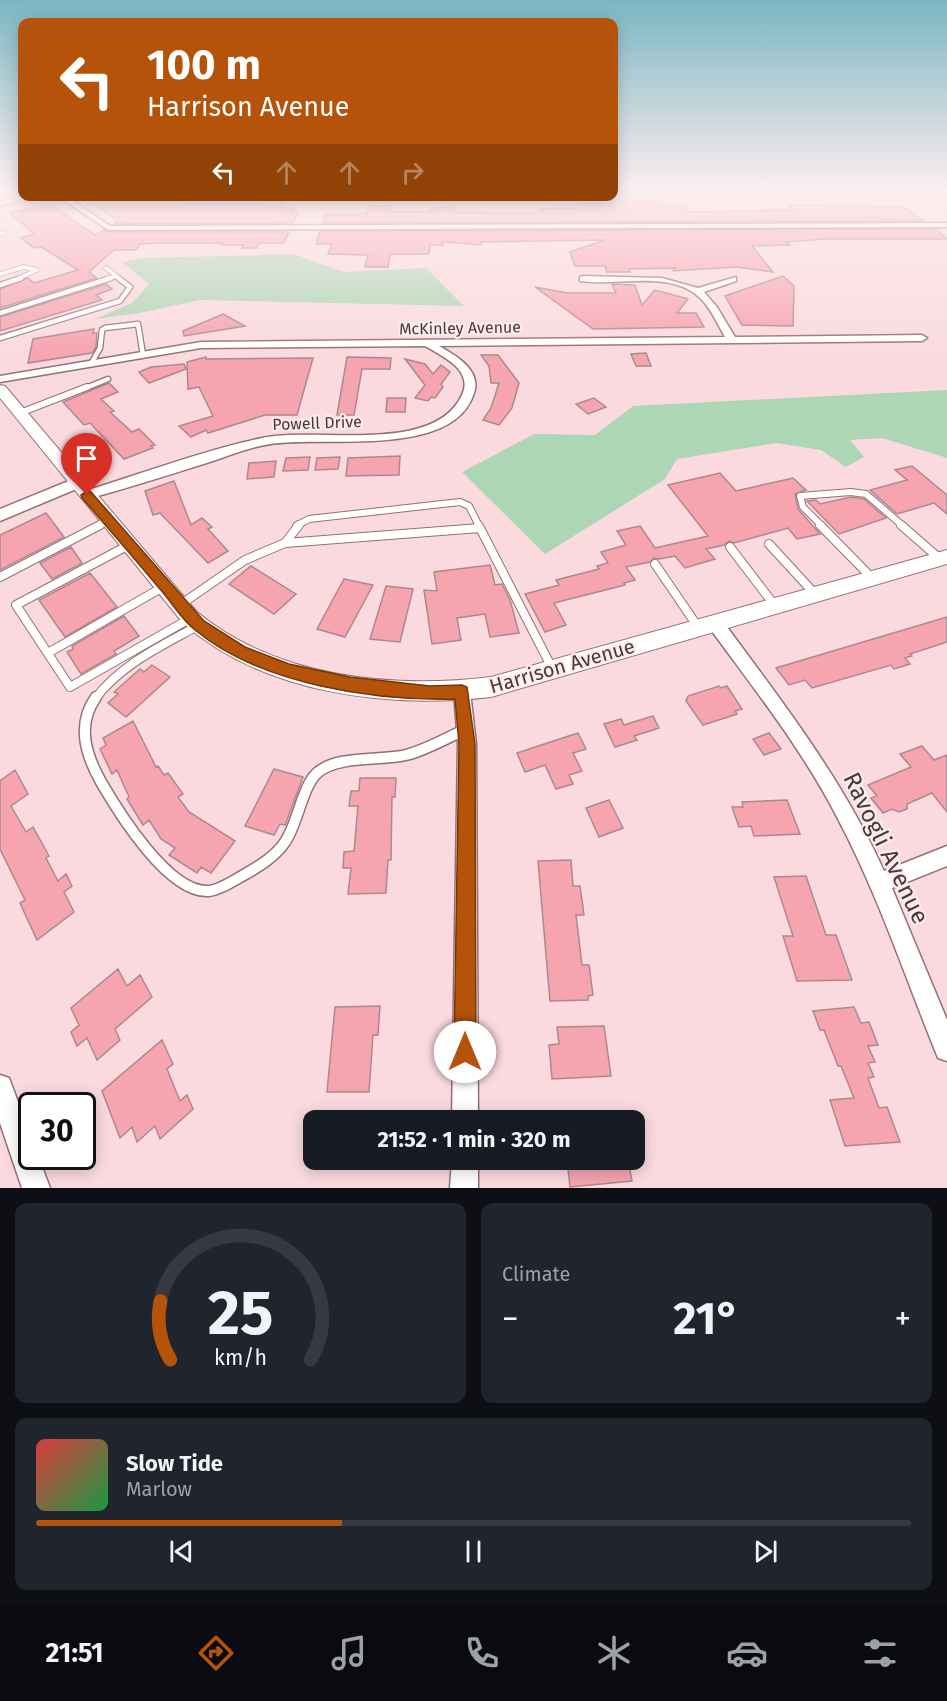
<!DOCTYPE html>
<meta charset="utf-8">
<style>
:root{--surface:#171b24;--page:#20242c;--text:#f1f3f6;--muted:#9ea1a6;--line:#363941;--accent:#b45309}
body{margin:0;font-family:"Fira Sans",sans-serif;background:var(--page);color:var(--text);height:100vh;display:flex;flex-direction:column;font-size:22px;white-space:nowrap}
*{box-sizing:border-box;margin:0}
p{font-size:20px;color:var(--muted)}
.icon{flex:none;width:33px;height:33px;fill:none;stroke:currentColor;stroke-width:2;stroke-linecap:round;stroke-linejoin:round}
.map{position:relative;height:1188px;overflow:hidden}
.details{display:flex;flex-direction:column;gap:15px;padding:15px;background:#0d0f14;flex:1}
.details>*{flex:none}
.top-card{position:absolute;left:18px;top:18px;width:600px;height:183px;border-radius:12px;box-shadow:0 3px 15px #0003;background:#b45309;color:#fff;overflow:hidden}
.speed{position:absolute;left:18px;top:1092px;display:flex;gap:12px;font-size:30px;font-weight:700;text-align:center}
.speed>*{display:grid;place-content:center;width:78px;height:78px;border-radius:50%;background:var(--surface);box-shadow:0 3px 15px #0003;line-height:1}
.speed .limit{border:3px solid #111;border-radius:9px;background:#fff;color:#111}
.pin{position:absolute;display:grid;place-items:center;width:51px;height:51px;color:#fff;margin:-62px -26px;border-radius:50% 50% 50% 0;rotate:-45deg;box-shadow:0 0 6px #0007}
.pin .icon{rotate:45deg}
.me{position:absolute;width:66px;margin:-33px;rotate:0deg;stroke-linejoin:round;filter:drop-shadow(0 0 4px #0008)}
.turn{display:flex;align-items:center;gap:21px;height:126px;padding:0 30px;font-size:27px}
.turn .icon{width:78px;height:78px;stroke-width:2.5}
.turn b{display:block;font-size:42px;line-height:51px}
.lanes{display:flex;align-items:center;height:57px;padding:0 30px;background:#0003;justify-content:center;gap:30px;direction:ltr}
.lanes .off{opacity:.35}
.big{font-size:45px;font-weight:700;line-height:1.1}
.details .tile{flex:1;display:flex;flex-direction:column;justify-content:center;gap:9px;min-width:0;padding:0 21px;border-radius:12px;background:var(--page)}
.details .dial{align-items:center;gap:0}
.dial svg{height:156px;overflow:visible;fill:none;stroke:var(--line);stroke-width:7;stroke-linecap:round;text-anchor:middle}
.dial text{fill:var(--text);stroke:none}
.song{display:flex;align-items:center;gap:18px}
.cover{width:72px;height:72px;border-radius:9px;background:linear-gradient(135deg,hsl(0 70% 55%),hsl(140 70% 35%))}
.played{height:6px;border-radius:3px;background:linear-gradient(90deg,var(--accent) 35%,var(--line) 35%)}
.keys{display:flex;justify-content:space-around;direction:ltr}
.heat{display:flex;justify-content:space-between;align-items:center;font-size:33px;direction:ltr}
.details .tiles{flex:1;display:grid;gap:15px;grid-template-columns:1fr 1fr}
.tile:last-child{grid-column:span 2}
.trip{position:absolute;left:303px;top:1110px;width:342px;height:60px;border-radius:12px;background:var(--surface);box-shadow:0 3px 15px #0003;font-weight:700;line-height:60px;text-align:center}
.dock{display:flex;height:96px;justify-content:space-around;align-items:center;background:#090b0e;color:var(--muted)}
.dock .icon{width:42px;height:42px}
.dock .on{color:var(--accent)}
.dock b{font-size:27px;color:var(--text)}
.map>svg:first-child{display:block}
.green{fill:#acd6b4}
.building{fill:#f6a4b0;stroke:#ad888d;stroke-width:1.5}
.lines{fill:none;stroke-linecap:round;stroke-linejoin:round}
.service-far4-casing{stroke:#947074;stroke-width:5}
.service-far3-casing{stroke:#947074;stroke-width:7}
.service-far2-casing{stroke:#947074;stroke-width:8}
.service-far1-casing{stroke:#947074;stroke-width:10}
.service-casing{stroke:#947074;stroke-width:13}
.minor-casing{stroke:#947074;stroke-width:3}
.tertiary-casing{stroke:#947074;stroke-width:3}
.secondary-casing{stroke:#947074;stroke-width:2}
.service-far4{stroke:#fff;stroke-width:4}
.service-far3{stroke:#fff;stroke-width:4.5}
.service-far2{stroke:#fff;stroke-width:6}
.service-far1{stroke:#fff;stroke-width:8}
.service{stroke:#fff;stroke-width:10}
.minor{fill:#fff;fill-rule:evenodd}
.tertiary{fill:#fff;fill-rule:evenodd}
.secondary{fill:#fff;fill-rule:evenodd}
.route{fill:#b45309;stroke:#753606;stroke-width:1.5}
.labels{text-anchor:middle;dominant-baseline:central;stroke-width:4.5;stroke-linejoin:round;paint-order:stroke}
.far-street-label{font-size:16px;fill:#48383a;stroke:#fceced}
.street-label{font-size:20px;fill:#48383a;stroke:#fceced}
.near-street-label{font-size:24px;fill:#48383a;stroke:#fceced}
</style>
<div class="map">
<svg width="947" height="1188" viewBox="0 0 947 1188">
<rect width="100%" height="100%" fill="#fadade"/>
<path class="green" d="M614 191H923L936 200 316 202 318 196H614Z
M293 254 344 272 426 268 464 306 200 300 140 313 95 319 132 303 149 284 122 262 145 258Z
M947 390V458L882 438 850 440 864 457 846 467 821 450 776 443 677 459 665 479 545 554 462 472 534 434 595 435 633 406Z"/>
<path class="building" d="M84 196H133V199L191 201 188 204H261L263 200H283L278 208H294L292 212H298L293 223 115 224 118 221Z
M617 202 661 203 662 206H686L689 212 792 210 788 205 903 207 925 221 323 223 326 215 367 214 368 206H391L390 212H431V208L453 207 454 212 529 213 541 212 540 209 578 208 575 204Z
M49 204 95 235 104 230 108 232H289L284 243H259L257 248H242L244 245H222L220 243H160L140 244 136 250H114L89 272 97 278 0 308V289L28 278 34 283 78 270 41 247 34 248 21 238 34 234 10 213Z
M936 229 947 239H824L787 242 790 245 752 246 773 272 736 267 673 271 676 268 629 269 630 272H607L605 266H575L570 252 605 240 481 242V245L443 242V245H430L429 254H390L388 267H365L368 255 328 254 332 244H316L320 231Z
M783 276 794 286 793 326 742 325 725 296Z
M106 284 112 289 96 295 102 300 0 331V317Z
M612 284 635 285 642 305 655 290 688 299 677 313H696L704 327 593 329 535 287 568 293H616Z
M223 314 245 326 184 336 183 331Z
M94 329 93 333H97L96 347 92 353 28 363 33 339Z
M646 353 651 366H636L631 354Z
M481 355H498L519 383 512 408 499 425 483 420 491 408 499 383H491L489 366Z
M206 357V359L313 358 297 415H265L208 433 206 430 191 437 179 426 213 416 199 387 188 389 187 362Z
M347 357 391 358 390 369H362L354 415H337Z
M405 359 425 364 433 374 441 365 450 372 441 384 443 387 435 398 431 397 428 401 415 398 425 385Z
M184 364 186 369 149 383 139 372 151 367Z
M109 383 118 392 101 399 114 411 110 412 132 432 139 429 155 445 151 446 153 448 124 459 90 423 84 425 63 402Z
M387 398H406L405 412H386Z
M594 398 606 407 588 414 576 404Z
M400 456 399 475 346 476 348 458Z
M310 457 308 470 283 471 286 458Z
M340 457 338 469 315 470 317 458Z
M276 461 274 477 247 479 249 463Z
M912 466 947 495V514L934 503 897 514 870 490 907 480 895 470Z
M720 473 736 491 793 478 806 490 795 494 798 509 820 534 797 539 788 528 734 543 729 541 724 545 706 549 715 559 685 568 675 556 659 559 654 558 650 562 626 567 635 580 624 583 625 585 554 603 566 625 545 632 525 594 559 585 556 580 599 569 597 566 608 563 601 552 626 545 617 531 640 526 655 548 708 536 668 485Z
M174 481 191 525 202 518 212 527 208 529 228 551 208 563 160 513 153 515 145 491Z
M851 497 864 499 886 518 839 534 807 501 816 500 820 504Z
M46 513 64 537 0 570V535Z
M71 547 82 563 52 579 40 563Z
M490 565 495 585 502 584 510 600 519 633 490 637 485 614 457 618 461 640 432 644 424 590 437 591 434 572Z
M251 566 296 594 274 614 229 584Z
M90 573 117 607 65 637 39 600Z
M344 579 373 585 345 637 317 629Z
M386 586 413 589 400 642 370 639Z
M124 616 139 636 114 651 116 654 81 674 67 652 73 649 72 646Z
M947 617V642L910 654 912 656 905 658 910 664 894 669 891 665 812 688 805 680 789 685 776 668Z
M152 665 170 677 126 717 108 703 118 694 114 692 140 669 144 672Z
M719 686 721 688 727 686 742 709 735 711 737 714 703 725 686 701 688 696Z
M653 716 659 728 634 736 637 740 615 747 604 724 621 719 624 725Z
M133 721 156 767 158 766 164 775 168 773 183 794 178 797 189 812 235 841 211 873 201 867 197 873 169 855 175 848 161 839 149 820 143 825 127 799 129 797 117 770 112 774 100 749 106 745 103 738Z
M578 733 586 749 573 753 582 771 569 775 573 784 556 789 545 765 525 772 517 753Z
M769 733 781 749 764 755 753 739Z
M922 746 934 760 947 755V812L932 793 907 804V809L899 812 892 809 883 813 871 798 877 796 868 785 911 767 900 754Z
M274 769 303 777 285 825 280 824 274 835 245 826Z
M15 770 28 794 11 806 26 832 33 827 49 856 46 858 58 881 66 874 72 886 64 892 74 912 37 940 20 903 25 900 0 849V781Z
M360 778H396L395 797H392L391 860H388L386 893 348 894 351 868H343L344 852 354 851 358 806H349L351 791H359Z
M609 800 623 828 599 837 586 808Z
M787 800 800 834 754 836 751 826 739 827 732 807H743L742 802Z
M571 860 573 886H580L584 915H576L582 965H589L593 995 588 996V1000L550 1001 538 861Z
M806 876 826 935H836L852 980 797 981 783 936H793L774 877Z
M118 969 127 986 140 975 152 997 115 1029 120 1040 97 1060 87 1038 77 1046 71 1032 79 1025 71 1008Z
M380 1006 378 1035H373L369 1092H327L335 1007Z
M854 1007 861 1023 869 1022 878 1045 868 1046 875 1062 868 1063 874 1077 868 1078 879 1108 887 1107 900 1142 845 1146 830 1100 854 1098 841 1066H838L824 1030H820L813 1011Z
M604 1026 611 1076 552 1079 549 1045 559 1044 557 1027Z
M162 1040 173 1064 167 1069 180 1101 187 1095 193 1109 160 1139 155 1126 137 1142 132 1127 120 1138 102 1091Z
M567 1160H628L632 1181 570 1187Z"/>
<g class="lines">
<g class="service-far4-casing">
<path id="service-far4" d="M0 234 3 233
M106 268 120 279
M0 274 24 267 37 270 17 279
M106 279 116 276"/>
</g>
<g class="service-far3-casing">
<path id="service-far3" d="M0 285 21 278
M0 313 111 278
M0 338 120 301 130 287 118 278
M91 364 100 348 102 330 105 328 138 324 143 355
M83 389 108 379"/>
</g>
<g class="service-far2-casing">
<path id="service-far2" d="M20 413 87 387
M97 526 108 520
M296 526 309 519 460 502 469 506 479 526
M822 526 803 507 800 496 851 492 866 494 903 526"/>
</g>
<g class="service-far1-casing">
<path id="service-far1" d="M478 525 480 528
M820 525 872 578
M901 525 940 559
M285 543 299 525
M769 544 815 594
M129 545 16 605 70 687 191 618
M730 547 775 606
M655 564 698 627
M0 577 100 525
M180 605 245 560 285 543 480 528 552 668
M48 653 163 587
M95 699C121 664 162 646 199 625"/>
</g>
<g class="service-casing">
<path id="service" d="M96 697C76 725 86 755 101 782 119 813 169 894 209 891 220 890 233 881 242 876 258 867 275 857 285 842 298 823 302 787 317 773 337 755 381 761 406 755 426 750 445 739 464 730"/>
</g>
<g class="minor-casing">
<path id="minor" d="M22 196H34L0 206V202Z
M58 196H66L110 226 947 223V227L108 230Z
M583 276 662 278 698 288 736 277V281L704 292 717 307 735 337 922 335 927 338 922 341 439 346C455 355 482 370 474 393 453 461 318 434 265 445 248 448 230 455 213 461 171 474 129 488 87 499L80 495 82 492C141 474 202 451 262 438 315 426 434 456 462 395 474 370 442 356 425 346L201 348 0 382V376L201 342 725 337C718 325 712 311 703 301 673 268 618 287 580 281V277Z
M715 617 721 619C781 700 842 778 884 871L947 846V866L892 888 947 1020V1061L938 1058C905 977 878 894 837 817 802 749 754 689 709 627L707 623 709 619Z
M462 685 468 687 470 692 476 744 478 1120H452L458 744 454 692 456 687Z
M0 1075 9 1078 32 1139V1156H38L50 1188H22L0 1123Z
M452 1160H478V1188H450Z"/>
</g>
<g class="tertiary-casing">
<path id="tertiary" d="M76 478 84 483 81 487 0 521V509Z"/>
</g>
<g class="secondary-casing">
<path id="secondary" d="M0 385 5 386 197 612C277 678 392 689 491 677L947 550V564L491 697C389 709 263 694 183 623L0 398Z"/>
</g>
<use href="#service-far4" class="service-far4"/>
<use href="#service-far3" class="service-far3"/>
<use href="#service-far2" class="service-far2"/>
<use href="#service-far1" class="service-far1"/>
<use href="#service" class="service"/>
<use href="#minor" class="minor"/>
<use href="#tertiary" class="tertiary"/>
<use href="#secondary" class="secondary"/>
</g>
<linearGradient id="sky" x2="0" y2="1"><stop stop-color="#7bb6c2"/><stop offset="0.53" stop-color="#fdeef0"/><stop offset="1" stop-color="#fdeef0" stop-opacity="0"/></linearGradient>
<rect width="947" height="358" fill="url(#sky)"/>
<path class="route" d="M87 491 91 492 204 621 245 647 289 664 350 677 430 686 462 685 467 687 475 744 476 1052 473 1060 465 1063 457 1060 454 1052 459 744 455 699C373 701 260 684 195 630 181 619 171 601 159 588 134 558 108 528 82 498L81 495Z"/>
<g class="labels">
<g class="far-street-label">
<text transform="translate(460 328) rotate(-1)">McKinley Avenue</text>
<text transform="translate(317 423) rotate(-2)">Powell Drive</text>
</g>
<g class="street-label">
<text transform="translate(562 666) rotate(-16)">Harrison Avenue</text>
</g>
<g class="near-street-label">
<text transform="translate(886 848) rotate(64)">Ravogli Avenue</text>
</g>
</g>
</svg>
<div class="speed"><div class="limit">30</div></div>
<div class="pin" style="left:87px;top:495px;background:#d93025"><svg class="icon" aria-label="arrive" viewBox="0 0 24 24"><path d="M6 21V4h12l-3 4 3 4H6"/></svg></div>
<svg class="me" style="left:465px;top:1052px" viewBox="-20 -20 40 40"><circle r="19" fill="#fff"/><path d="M0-13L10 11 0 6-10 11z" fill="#b45309"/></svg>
<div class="trip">21:52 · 1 min · 320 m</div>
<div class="top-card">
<div class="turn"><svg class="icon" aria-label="left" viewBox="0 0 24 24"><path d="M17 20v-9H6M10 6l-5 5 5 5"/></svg><div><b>100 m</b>Harrison Avenue</div></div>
<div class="lanes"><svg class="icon" aria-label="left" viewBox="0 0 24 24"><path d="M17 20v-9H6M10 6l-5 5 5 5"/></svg><svg class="icon off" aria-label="ahead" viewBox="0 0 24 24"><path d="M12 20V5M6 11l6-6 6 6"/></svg><svg class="icon off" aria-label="ahead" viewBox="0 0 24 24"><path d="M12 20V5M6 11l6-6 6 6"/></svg><svg class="icon off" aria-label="right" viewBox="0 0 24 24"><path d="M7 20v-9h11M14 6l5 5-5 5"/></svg></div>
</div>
</div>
<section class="details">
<div class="tiles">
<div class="tile dial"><svg viewBox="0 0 100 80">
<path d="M14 69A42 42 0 1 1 86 69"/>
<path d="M14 69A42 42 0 0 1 9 39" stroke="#b45309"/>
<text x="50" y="56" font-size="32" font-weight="700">25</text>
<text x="50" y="72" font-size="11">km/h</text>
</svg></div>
<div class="tile"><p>Climate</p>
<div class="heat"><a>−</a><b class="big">21°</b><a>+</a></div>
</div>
<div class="tile">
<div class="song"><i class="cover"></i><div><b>Slow Tide</b><p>Marlow</p></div></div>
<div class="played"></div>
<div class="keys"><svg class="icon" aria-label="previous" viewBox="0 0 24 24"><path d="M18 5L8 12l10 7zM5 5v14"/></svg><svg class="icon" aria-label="pause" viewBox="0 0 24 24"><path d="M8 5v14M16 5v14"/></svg><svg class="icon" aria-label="next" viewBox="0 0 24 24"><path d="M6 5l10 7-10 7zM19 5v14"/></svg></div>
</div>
</div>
</section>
<nav class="dock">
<b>21:51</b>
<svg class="icon on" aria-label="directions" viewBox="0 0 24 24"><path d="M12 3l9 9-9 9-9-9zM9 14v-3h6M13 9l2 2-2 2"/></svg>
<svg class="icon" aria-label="music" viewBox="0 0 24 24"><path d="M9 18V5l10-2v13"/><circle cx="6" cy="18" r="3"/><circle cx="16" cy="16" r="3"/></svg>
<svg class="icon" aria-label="phone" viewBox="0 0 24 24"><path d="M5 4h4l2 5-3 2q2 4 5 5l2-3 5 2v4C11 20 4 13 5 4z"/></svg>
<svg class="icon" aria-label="climate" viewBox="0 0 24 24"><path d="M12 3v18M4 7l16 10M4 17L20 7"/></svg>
<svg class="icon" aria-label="car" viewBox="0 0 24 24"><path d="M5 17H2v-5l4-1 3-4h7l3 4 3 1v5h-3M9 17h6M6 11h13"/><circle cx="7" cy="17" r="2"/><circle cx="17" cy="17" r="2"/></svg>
<svg class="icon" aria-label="filters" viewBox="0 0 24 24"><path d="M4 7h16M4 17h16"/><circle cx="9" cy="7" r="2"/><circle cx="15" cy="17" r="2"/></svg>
</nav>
